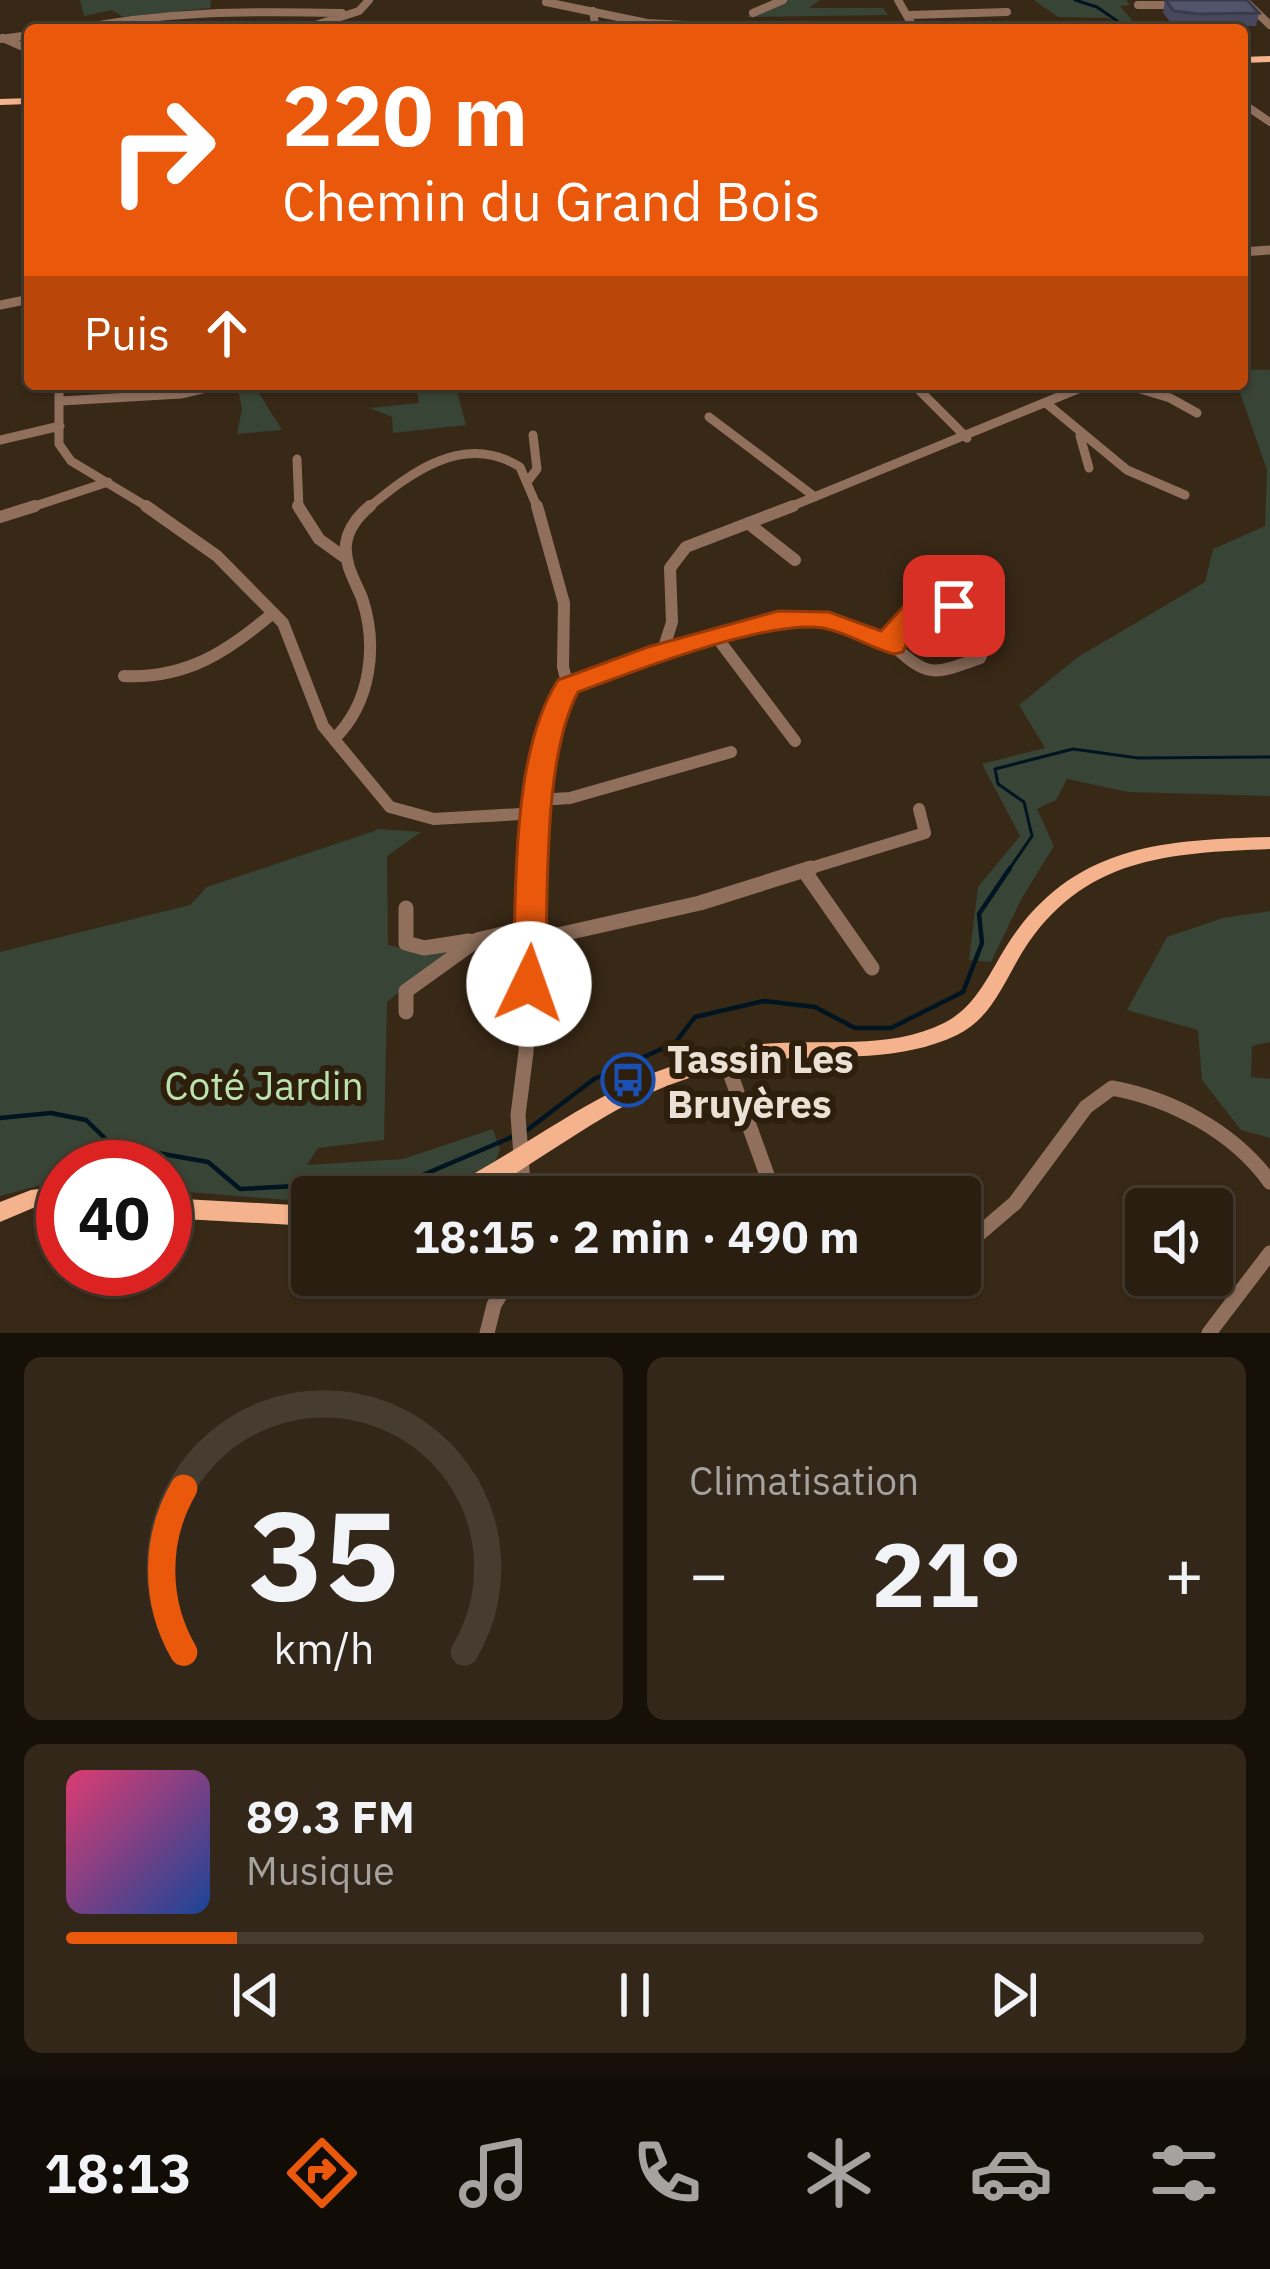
<!DOCTYPE html>
<html lang="fr">
<meta charset="utf-8">
<style>
:root{--surface:#2a1e10;--page:#322719;--text:#f1f3f6;--muted:#a5a29f;--line:#463c30;--accent:#ea580c}
body{margin:0;font-family:"IBM Plex Sans",sans-serif;background:var(--page);color:var(--text);height:100vh;display:flex;flex-direction:column;font-size:45px;white-space:nowrap}
*{box-sizing:border-box;margin:0}
p{font-size:39px;color:var(--muted)}
.icon{flex:none;width:66px;height:66px;fill:none;stroke:currentColor;stroke-width:2;stroke-linecap:round;stroke-linejoin:round}
.map{position:relative;height:1333px;overflow:hidden}
.side{display:flex;flex-direction:column;gap:24px;padding:24px;background:#171009;flex:1}
.side>*{flex:none}
.banner{position:absolute;left:24px;top:24px;width:1224px;height:366px;border-radius:12px;box-shadow:0 3px 9px #0004,0 0 0 3px var(--line);background:#ea580c;color:#fff;overflow:hidden}
.buttons{position:absolute;left:1125px;top:1188px;display:grid;gap:24px}
.buttons a{display:grid;place-items:center;width:108px;height:108px;border-radius:12px;background:var(--surface);box-shadow:0 3px 9px #0004,0 0 0 3px var(--line);font-size:60px}
.speed{position:absolute;left:36px;top:1140px;display:flex;gap:24px;font-size:60px;font-weight:700;text-align:center}
.speed>*{display:grid;place-content:center;width:156px;height:156px;border-radius:50%;background:var(--surface);box-shadow:0 3px 9px #0004,0 0 0 3px var(--line);line-height:1}
.speed .limit{border:18px solid #d22;background:#fff;color:#111}
.pin{position:absolute;display:grid;place-items:center;width:102px;height:102px;color:#fff;margin:-51px;border-radius:24px;box-shadow:0 6px 18px #0006}
.me{position:absolute;width:132px;margin:-66px;rotate:3deg;stroke-linejoin:round;filter:drop-shadow(0 0 9px #0008)}
.turn{display:flex;align-items:center;gap:42px;height:252px;padding:0 60px;font-size:54px}
.turn .icon{width:156px;height:156px;stroke-width:2.5}
.turn b{display:block;font-size:84px;line-height:102px}
.then{display:flex;align-items:center;height:114px;padding:0 60px;background:#0003;gap:24px;font-size:45px}
.big{font-size:90px;font-weight:800;line-height:1.1}
.side .widget{flex:1;display:flex;flex-direction:column;justify-content:center;gap:18px;min-width:0;padding:0 42px;border-radius:18px;background:var(--page)}
.side .dial{align-items:center;gap:0}
.dial svg{height:312px;overflow:visible;fill:none;stroke:var(--line);stroke-width:7;stroke-linecap:round;text-anchor:middle}
.dial text{fill:var(--text);stroke:none}
.song{display:flex;align-items:center;gap:36px}
.cover{width:144px;height:144px;border-radius:18px;background:linear-gradient(135deg,hsl(340 70% 55%),hsl(220 70% 35%))}
.played{height:12px;border-radius:6px;background:linear-gradient(90deg,var(--accent) 15%,var(--line) 15%)}
.keys{display:flex;justify-content:space-around;direction:ltr}
.heat{display:flex;justify-content:space-between;align-items:center;font-size:66px;direction:ltr}
.side .tiles{flex:1;display:grid;gap:24px;grid-template-columns:1fr 1fr}
.widget:last-child{grid-column:span 2}
.trip{position:absolute;left:291px;top:1176px;width:690px;height:120px;border-radius:12px;background:var(--surface);box-shadow:0 3px 9px #0004,0 0 0 3px var(--line);font-weight:800;line-height:120px;text-align:center}
.tab-bar{display:flex;height:192px;justify-content:space-around;align-items:center;background:#110c06;color:var(--muted)}
.tab-bar .icon{width:84px;height:84px}
.tab-bar .active{color:var(--accent)}
.tab-bar b{font-size:54px;color:var(--text)}
.map>svg:first-child{display:block}
.green{fill:#384435}
.lines{fill:none;stroke-linecap:round;stroke-linejoin:round}
.stream-far1{stroke:#001521;stroke-width:3}
.stream{stroke:#001521;stroke-width:4.5}
.minor-far3{stroke:#90705d;stroke-width:8}
.minor-far2{stroke:#90705d;stroke-width:9}
.minor-far1{stroke:#90705d;stroke-width:12}
.minor{stroke:#90705d;stroke-width:15}
.major{fill:#f4b38c;fill-rule:evenodd}
.wall{fill:#47485d}
.building{fill:#52546c;stroke:#393b4c;stroke-width:3}
.route{fill:#ea580c;stroke:#983908;stroke-width:3}
.labels{text-anchor:middle;dominant-baseline:central;stroke-width:12;stroke-linejoin:round;paint-order:stroke}
.near-poi-label{font-size:39px;font-weight:bold;fill:#eae0d4;stroke:#2e1e0c;text-anchor:start}
.near-park-label{font-size:39px;fill:#bae1af;stroke:#2e1e0c}
</style>
<div class="map">
<svg width="1270" height="1333" viewBox="0 0 1270 1333">
<rect width="100%" height="100%" fill="#382816"/>
<path class="green" d="M80 0H211L210 8 123 17 112 10 84 16Z
M773 0H820L809 8H883L888 15 746 17 779 3Z
M1034 0H1126L1130 5 1120 6 1140 30H1128L1108 18 1058 17Z
M1242 369 1270 370V796L1128 792 1067 779 1056 800 1037 809 1054 846 1022 898 991 962 969 960 978 887 1020 836 982 764 1045 748 1019 705 1078 657 1205 582 1213 549 1265 526 1267 470 1237 384H1242Z
M237 384H253L282 430 237 434 242 409Z
M416 384H455L466 425 393 433 392 417 370 408 419 403Z
M380 829 421 832 387 856 388 945 415 951 454 947 387 1002 384 1140 318 1148 307 1165 403 1159 493 1129 500 1150 494 1164 413 1197H312V1202L165 1190V1167H63V1179L0 1196V952L190 905 207 887Z
M1270 911V1042L1252 1046 1251 1077 1270 1079V1138L1241 1130 1202 1080 1198 1030 1127 1010 1167 937 1223 918Z"/>
<g class="lines">
<path class="stream-far1" d="M1075 0 1097 7 1130 30
M1008 871 1032 836 1024 802 998 784 995 769 1073 749 1138 758 1270 757"/>
<path class="stream" d="M0 1118 51 1113 86 1120 112 1145 208 1162 240 1189 411 1180 512 1137
M526 1131 594 1079 675 1043 695 1017 764 1001 815 1007 855 1028H891L963 992 982 943 979 914 1010 868"/>
<path class="minor-far3" d="M898 0 915 30
M1244 0 1270 25
M546 2 647 23 778 30
M1138 5H1179
M593 11 596 30
M753 13 783 0
M909 15 1007 12
M72 30C163 11 249 11 342 13
M300 30 359 11 369 0
M3 38 30 50
M0 39 30 35
M1242 103 1270 122"/>
<path class="minor-far2" d="M1242 252 1270 250
M0 305 30 299
M59 384V444L71 461 151 509
M913 384 967 438
M1124 384 1170 398 1197 413
M61 401 181 394 223 384
M1046 403 1127 470 1185 495
M709 417 815 497
M1080 436 1089 468
M0 440 60 426
M297 459 299 509
M527 482 537 469 533 435
M26 509 108 482
M367 509C411 472 464 432 520 467L538 509
M785 509 1090 384"/>
<path class="minor-far1" d="M146 506 217 556 283 623 323 726 390 807 434 819 538 813
M298 506 319 539 344 557
M537 506 564 603 563 667 568 686
M0 517 35 506
M748 523 795 560
M933 607 970 611 990 635 980 658C937 673 929 680 894 646L901 622Z
M715 635 795 741
M658 653C680 653 701 642 721 635 789 611 830 616 894 646
M124 676C186 679 227 652 273 613
M334 739C371 703 378 646 362 598 355 581 344 564 346 544 348 528 358 516 370 506
M539 800 570 798 731 752
M534 871 548 732 559 697 580 679 640 663 664 647 672 622 670 568 686 547 793 506
M801 871 925 833 919 809"/>
<path class="minor" d="M805 872 872 968
M406 908V943L424 948 469 941
M531 941 700 903 811 868
M406 1012V991L477 940 532 927
M725 1059 775 1197
M524 1197 518 1115 526 1052 534 868
M960 1250 1015 1203 1086 1107 1112 1088C1172 1099 1234 1132 1270 1182
M812 1275C844 1302 884 1291 919 1275
M487 1333 494 1305 512 1275
M1209 1333 1270 1253"/>
<path class="major" d="M1270 56V62L1242 63V57Z
M30 98V104L0 105V99Z
M1270 837V849C1168 853 1083 857 1023 951 1004 982 991 1019 957 1035 901 1062 837 1055 778 1059 741 1061 707 1071 672 1084 621 1103 576 1135 530 1164 513 1175 494 1189 475 1195 464 1199 450 1197 439 1197L442 1190C503 1161 556 1120 616 1090 651 1072 689 1059 727 1050 797 1032 878 1056 944 1023 978 1006 991 969 1011 939 1076 844 1165 840 1270 837Z
M63 1186V1204L33 1208 0 1222V1202L31 1190Z
M165 1198 312 1206V1226L165 1218Z"/>
</g>
<path class="wall" d="M1165 0 1259 13 1256 26 1196 27 1172 24 1163 13Z"/>
<path class="building" d="M1165 0H1247L1259 13 1199 14 1174 11Z"/>
<path class="route" d="M954 598 964 600 967 606 964 611C920 622 921 608 903 652L894 654C870 648 847 632 823 628 768 619 634 671 578 692 541 762 549 903 545 984L541 993 529 997 517 993 512 984C518 894 509 757 558 680L648 647 778 611 829 612 881 631 904 606Z"/>
<defs>
<g id="bus-ring" transform="scale(2.7)"><circle r="9.5" fill="#2e1e0c" stroke="#1a4fb4" stroke-width="1.5"/><path d="M-5-6H5V4H4V6H2V4H-2V6H-4V4H-5ZM-3.5-4V0h7V-4ZM-3.5 1.2v1.5H-2V1.2ZM2 1.2v1.5H3.5V1.2Z" fill="#1a4fb4"/></g>
</defs>
<g fill-rule="evenodd">
<use href="#bus-ring" x="628" y="1080"/>
</g>
<g class="labels">
<g class="near-poi-label">
<text x="667" y="1058">Tassin Les<tspan x="667" dy="45">Bruyères</tspan></text>
</g>
<g class="near-park-label">
<text x="264" y="1085">Coté Jardin</text>
</g>
</g>
</svg>
<div class="buttons">
<a><svg class="icon" aria-label="sound" viewBox="0 0 24 24"><path d="M4 9h4l5-4v14l-5-4H4zM17 9q2 3 0 6"/></svg></a>
</div>
<div class="speed"><div class="limit">40</div></div>
<div class="pin" style="left:954px;top:606px;background:#d93025"><svg class="icon" aria-label="arrive" viewBox="0 0 24 24"><path d="M6 21V4h12l-3 4 3 4H6"/></svg></div>
<svg class="me" style="left:529px;top:984px" viewBox="-20 -20 40 40"><circle r="19" fill="#fff"/><path d="M0-13L10 11 0 6-10 11z" fill="#ea580c"/></svg>
<div class="trip">18:15 · 2 min · 490 m</div>
<div class="banner">
<div class="turn"><svg class="icon" aria-label="right" viewBox="0 0 24 24"><path d="M7 20v-9h11M14 6l5 5-5 5"/></svg><div><b>220 m</b>Chemin du Grand Bois</div></div>
<div class="then">Puis<svg class="icon" aria-label="ahead" viewBox="0 0 24 24"><path d="M12 20V5M6 11l6-6 6 6"/></svg></div>
</div>
</div>
<section class="side">
<div class="tiles">
<div class="widget dial"><svg viewBox="0 0 100 80">
<path d="M14 69A42 42 0 1 1 86 69"/>
<path d="M14 69A42 42 0 0 1 14 27" stroke="#ea580c"/>
<text x="50" y="56" font-size="32" font-weight="700">35</text>
<text x="50" y="72" font-size="11">km/h</text>
</svg></div>
<div class="widget"><p>Climatisation</p>
<div class="heat"><a>−</a><b class="big">21°</b><a>+</a></div>
</div>
<div class="widget">
<div class="song"><i class="cover"></i><div><b>89.3 FM</b><p>Musique</p></div></div>
<div class="played"></div>
<div class="keys"><svg class="icon" aria-label="previous" viewBox="0 0 24 24"><path d="M18 5L8 12l10 7zM5 5v14"/></svg><svg class="icon" aria-label="pause" viewBox="0 0 24 24"><path d="M8 5v14M16 5v14"/></svg><svg class="icon" aria-label="next" viewBox="0 0 24 24"><path d="M6 5l10 7-10 7zM19 5v14"/></svg></div>
</div>
</div>
</section>
<nav class="tab-bar">
<b>18:13</b>
<svg class="icon active" aria-label="directions" viewBox="0 0 24 24"><path d="M12 3l9 9-9 9-9-9zM9 14v-3h6M13 9l2 2-2 2"/></svg>
<svg class="icon" aria-label="music" viewBox="0 0 24 24"><path d="M9 18V5l10-2v13"/><circle cx="6" cy="18" r="3"/><circle cx="16" cy="16" r="3"/></svg>
<svg class="icon" aria-label="phone" viewBox="0 0 24 24"><path d="M5 4h4l2 5-3 2q2 4 5 5l2-3 5 2v4C11 20 4 13 5 4z"/></svg>
<svg class="icon" aria-label="climate" viewBox="0 0 24 24"><path d="M12 3v18M4 7l16 10M4 17L20 7"/></svg>
<svg class="icon" aria-label="car" viewBox="0 0 24 24"><path d="M5 17H2v-5l4-1 3-4h7l3 4 3 1v5h-3M9 17h6M6 11h13"/><circle cx="7" cy="17" r="2"/><circle cx="17" cy="17" r="2"/></svg>
<svg class="icon" aria-label="filters" viewBox="0 0 24 24"><path d="M4 7h16M4 17h16"/><circle cx="9" cy="7" r="2"/><circle cx="15" cy="17" r="2"/></svg>
</nav>
